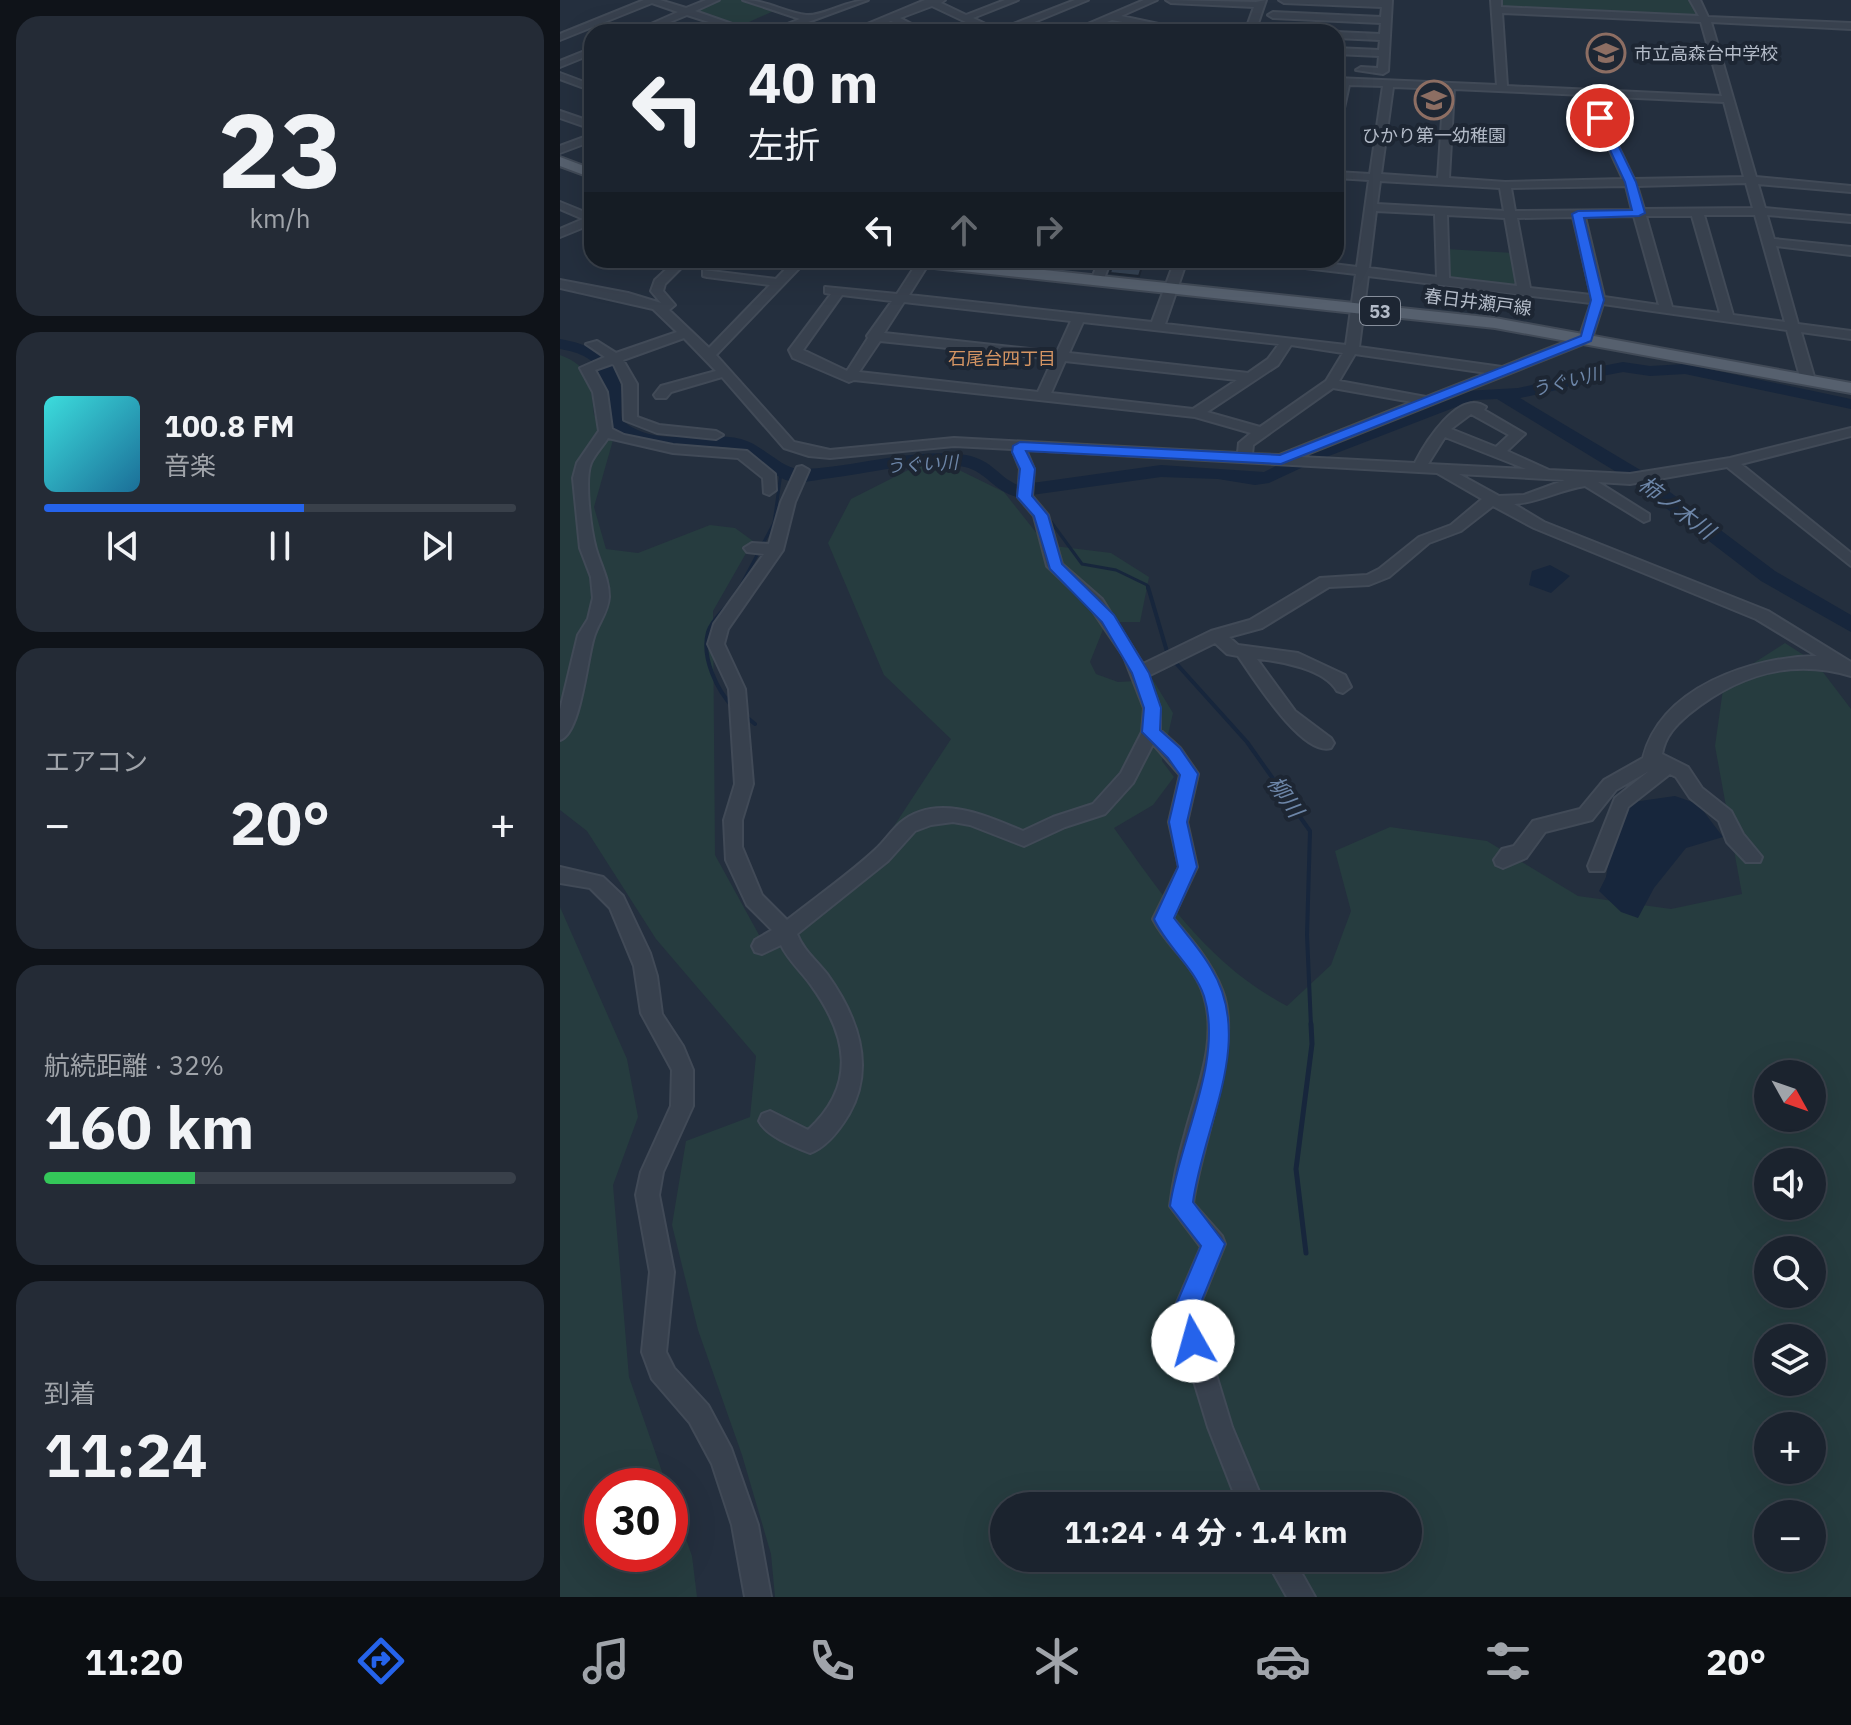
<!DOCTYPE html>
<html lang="ja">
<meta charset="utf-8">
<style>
:root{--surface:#1b232e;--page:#242b36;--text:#f1f3f6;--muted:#a0a4aa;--line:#39404a;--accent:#2563eb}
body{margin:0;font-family:"IBM Plex Sans","Noto Sans JP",sans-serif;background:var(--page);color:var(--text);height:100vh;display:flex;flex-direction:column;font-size:30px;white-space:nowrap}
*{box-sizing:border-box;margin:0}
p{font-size:26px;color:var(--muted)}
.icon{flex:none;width:44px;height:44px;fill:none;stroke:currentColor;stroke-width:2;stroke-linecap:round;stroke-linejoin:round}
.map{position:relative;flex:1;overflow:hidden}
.panel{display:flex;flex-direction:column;gap:16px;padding:16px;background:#0f1319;width:560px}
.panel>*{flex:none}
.hud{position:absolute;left:24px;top:24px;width:760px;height:244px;border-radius:24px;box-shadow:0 8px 32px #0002,0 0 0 2px var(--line);background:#1b232e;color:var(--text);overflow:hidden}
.needle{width:52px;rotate:130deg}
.controls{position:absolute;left:1194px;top:1060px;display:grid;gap:16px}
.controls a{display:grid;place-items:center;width:72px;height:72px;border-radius:50%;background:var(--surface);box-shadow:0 8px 32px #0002,0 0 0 2px var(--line);font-size:40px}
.speed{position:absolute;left:24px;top:1468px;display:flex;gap:16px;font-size:40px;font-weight:700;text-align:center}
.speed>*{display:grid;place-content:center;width:104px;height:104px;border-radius:50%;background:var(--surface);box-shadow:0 8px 32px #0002,0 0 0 2px var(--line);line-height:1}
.speed .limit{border:12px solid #d22;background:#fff;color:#111}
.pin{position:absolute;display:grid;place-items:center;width:68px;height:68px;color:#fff;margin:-34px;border:4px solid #fff;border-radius:50%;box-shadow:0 2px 8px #0007}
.me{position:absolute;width:88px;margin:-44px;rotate:353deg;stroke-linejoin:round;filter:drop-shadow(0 0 6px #0008)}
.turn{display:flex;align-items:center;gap:28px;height:168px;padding:0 32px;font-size:36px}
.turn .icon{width:104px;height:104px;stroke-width:2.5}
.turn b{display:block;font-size:56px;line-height:68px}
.lanes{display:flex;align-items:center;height:76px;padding:0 32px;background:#0003;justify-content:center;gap:40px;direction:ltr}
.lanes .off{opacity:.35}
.big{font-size:60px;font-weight:700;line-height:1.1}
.panel .widget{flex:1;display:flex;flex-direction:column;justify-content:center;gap:12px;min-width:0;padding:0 28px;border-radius:24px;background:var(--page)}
.panel .dial{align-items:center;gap:0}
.dial b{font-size:104px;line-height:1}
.song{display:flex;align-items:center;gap:24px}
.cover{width:96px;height:96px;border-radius:12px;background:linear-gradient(135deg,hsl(180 70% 55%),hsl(200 70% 35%))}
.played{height:8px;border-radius:4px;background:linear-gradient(90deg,var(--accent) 55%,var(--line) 55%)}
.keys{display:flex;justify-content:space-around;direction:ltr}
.heat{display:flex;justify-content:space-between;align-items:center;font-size:44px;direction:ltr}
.charge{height:12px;border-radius:6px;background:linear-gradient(90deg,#34c759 32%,var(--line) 0)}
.trip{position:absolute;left:430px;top:1492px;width:432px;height:80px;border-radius:40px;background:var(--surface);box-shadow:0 8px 32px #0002,0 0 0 2px var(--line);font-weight:700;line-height:80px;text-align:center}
.dock{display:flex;height:128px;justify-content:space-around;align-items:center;background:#0b0e12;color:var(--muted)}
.dock .icon{width:56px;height:56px}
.dock .current{color:var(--accent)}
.dock b{font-size:36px;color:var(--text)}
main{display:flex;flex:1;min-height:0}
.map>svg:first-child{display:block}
.green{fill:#263c3f;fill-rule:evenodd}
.water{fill:#17263c}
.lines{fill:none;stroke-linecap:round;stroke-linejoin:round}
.stream-far2{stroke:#17263c;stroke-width:3}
.stream-far1{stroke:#17263c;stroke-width:4}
.stream{stroke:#17263c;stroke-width:5}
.river{fill:#17263c;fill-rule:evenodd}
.building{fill:#364354;stroke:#1f2835;stroke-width:2}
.minor-casing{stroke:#414a57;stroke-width:4}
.major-casing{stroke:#414a57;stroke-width:4}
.minor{fill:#38414e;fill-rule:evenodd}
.major{fill:#56606e;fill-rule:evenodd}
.route{fill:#2563eb;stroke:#184099;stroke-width:2}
.labels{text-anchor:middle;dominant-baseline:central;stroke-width:8;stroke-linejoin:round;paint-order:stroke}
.far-poi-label{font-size:18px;fill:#b4bcc9;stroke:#1d2633;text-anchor:start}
.far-street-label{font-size:18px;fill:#b4bcc9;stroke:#1d2633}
.shield{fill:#1d2633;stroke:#878f9c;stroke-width:2}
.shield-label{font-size:18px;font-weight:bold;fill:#b4bcc9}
.far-neighbourhood-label{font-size:18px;fill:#d59563;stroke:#1d2633}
.far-water-label{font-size:18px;font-style:italic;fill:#6d86a8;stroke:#1d2633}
.water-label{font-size:22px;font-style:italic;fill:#6d86a8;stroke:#1d2633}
</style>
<main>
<section class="panel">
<div class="widget dial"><b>23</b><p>km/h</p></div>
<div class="widget">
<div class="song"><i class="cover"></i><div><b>100.8 FM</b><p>音楽</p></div></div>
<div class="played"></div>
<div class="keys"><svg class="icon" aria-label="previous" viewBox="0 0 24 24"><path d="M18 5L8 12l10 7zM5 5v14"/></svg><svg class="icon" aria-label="pause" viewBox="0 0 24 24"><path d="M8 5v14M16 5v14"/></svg><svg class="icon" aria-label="next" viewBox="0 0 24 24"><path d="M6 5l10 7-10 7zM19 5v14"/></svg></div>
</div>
<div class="widget"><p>エアコン</p>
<div class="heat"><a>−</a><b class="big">20°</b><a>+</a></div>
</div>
<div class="widget"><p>航続距離 · 32%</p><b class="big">160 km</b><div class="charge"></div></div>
<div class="widget"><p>到着</p><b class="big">11:24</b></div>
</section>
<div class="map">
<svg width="1291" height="1597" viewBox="0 0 1291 1597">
<rect width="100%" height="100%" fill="#242f3e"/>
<path class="green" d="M158 0H183L216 10 180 26 134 11Z
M939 0H1130L1138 16 940 8Z
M886 249 954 253 960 287 887 278Z
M0 355C31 366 31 385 34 415L55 433 34 507 46 549 78 553 150 525 175 528 193 541 153 611 155 855 209 953 319 849 391 739 324 675 268 543 291 499 362 463 399 470 444 492 486 545 551 553 589 577 580 622H546L530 662 536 674 558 682 593 680 613 713 602 761 614 777 593 805 554 828C604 898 649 965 727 1006L771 965 791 911 775 851 830 827 927 841 1018 896 1111 909 1182 894 1155 746 1164 682 1225 643 1256 663 1291 709V1597H215L211 1554 182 1455 138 1330 112 1225 126 1141 190 1117 196 1056 96 939 27 831 0 810ZM1208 1074H1252V1118H1208ZM1208 1162H1252V1206H1208ZM1208 1250H1252V1294H1208ZM1208 1338H1252V1382H1208ZM1208 1426H1252V1470H1208ZM444 1506H848V1558H444ZM1208 1514H1252V1558H1208Z
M0 907 67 1059 78 1117 53 1185 69 1377 107 1486H42V1554H110V1493L132 1556 137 1597H0Z"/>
<path class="water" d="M990 565 1010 576 991 593 969 585 972 571Z
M1115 796 1138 804 1163 837 1126 848 1094 888 1078 918 1061 912 1039 891 1046 877 1055 827 1073 802Z"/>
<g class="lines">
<path class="stream-far2" d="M489 519 522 564 556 570 587 585 588 589
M179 589 214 523 221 473"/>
<path class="stream-far1" d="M588 587 608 655
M174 596 180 587
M167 606C160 614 151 622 148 632 141 657 157 691 174 708
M614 661 687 742 750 831 747 935 751 1026
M184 715 195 724"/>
<path class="stream" d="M746 1253 736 1169 752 1044 751 1024"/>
<path class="river" d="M0 339C29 344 56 355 61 388 63 399 60 410 62 420 95 449 142 430 181 439 202 444 223 470 240 469 295 468 351 447 406 455 433 460 438 477 458 485L601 465 704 472 742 453 905 391 958 388 994 380 1011 372 1063 362 1090 366 1125 364 1291 399V409L1125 374 1090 376 1063 372 1016 381 1006 388 960 398 1082 471 1215 571 1291 615V632L1201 581 1068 479 937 399 914 400 756 461 709 483 695 485 658 479 601 477 457 497C434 491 426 472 405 467 364 458 312 473 271 478 260 479 246 483 234 482 211 479 198 455 176 449 135 440 71 465 44 420 37 383 53 358 0 349Z"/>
</g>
<path class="building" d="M554 260H584L579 276 550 273Z"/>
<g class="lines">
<g class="minor-casing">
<path id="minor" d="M84 0H100L126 8 146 0H159L135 11 195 32H180L127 15 86 32H73L118 12 92 3 0 40V34Z
M183 0C206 0 224 12 246 15 262 17 287 0 308 0L221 32H207L240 19Z
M365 0H385L381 3 406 15 445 0H458L413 18 438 30 515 0H528L450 32H427L372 6 340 18 367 32H354L331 21 302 32H288Z
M584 0H597L561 16 636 32H616L552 20 522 32H509Z
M606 0 696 2 706 0 695 32H685L694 7 611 3Z
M719 0H832L828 71 823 74 796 70 801 67 818 68 819 56 776 54V48L819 50 820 40 776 38V32L820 34 821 23 713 18 708 15 713 12 821 17 822 7 724 3Z
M931 0H941V7L1139 16 1130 0H1140L1148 17 1291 23V29L1151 22 1196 177 1291 186V192L1198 184 1205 208 1291 216V222L1207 215 1214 239 1291 247V255L1216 246 1238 324 1291 331V339L1241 332 1255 380 1248 384 1241 380 1227 330 1043 304 1031 341 740 457 855 463C865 443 899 388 926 407L924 410 965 434 947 451 989 470 1070 474 1170 458 1291 428V436L1181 464 1291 553V566L1167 467 1070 484 1038 482 1089 514V520L1084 522 1025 486C999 490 977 503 954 504L984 522 1208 611 1291 662V676C1232 658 1177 675 1129 714 1116 725 1105 736 1102 754L1128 767 1142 788 1171 811 1183 834 1202 857 1200 862H1186L1167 842 1159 821 1130 798 1116 777 1110 774 1068 807 1046 866 1044 871H1030L1028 866 1055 798 1089 771 1056 790 1032 820 985 832 966 858 943 868 936 865 934 860 942 849 954 846 973 821 1020 809 1044 780 1083 758C1101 687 1191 657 1257 656L1196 619 974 528 933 506 901 531 869 543 829 577 809 585 769 587 702 628 669 637 678 645 738 653 785 675 791 687 783 693 777 691C765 669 721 661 697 659L735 711 771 738 774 743 771 748C742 757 693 677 678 656L667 654 655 643 588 676 600 708V730L620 748 638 774 627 822 637 867 613 918C632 940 651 962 662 990 684 1045 641 1142 633 1203L662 1236 665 1244 637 1312 672 1427 705 1506H679L648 1427 613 1312 641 1247 610 1206C613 1182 618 1158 625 1134 637 1088 660 1037 642 990 631 962 606 945 593 919L619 867 609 822 620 775 593 744 573 783 545 814 505 827 464 846 410 825 393 822 371 825 355 831 328 861 237 934C243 950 257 961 267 974 297 1016 316 1066 289 1114 280 1129 267 1147 250 1153 235 1147 206 1136 199 1121L202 1114 210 1111 248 1130C297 1085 288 1036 251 985 241 971 228 960 221 945L202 954 195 952 192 946 195 940 212 930 187 905 166 860 164 820 175 784 169 689 148 644 154 624 204 554 187 552 184 548 192 543 209 544 221 502 237 467 242 466 249 470 235 502 223 550 168 629 164 644 185 689 193 784 182 820V847L202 895 227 920C256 897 288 875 315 850 324 842 331 831 340 823 376 792 427 816 463 831L493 817 533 804 561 773 582 732 584 708 564 657 530 607 487 566 474 516 458 497 460 469 452 449 394 446 270 458 249 456 224 448 162 377 111 392 106 398H96L94 395 101 386 156 371 124 338 63 360 77 384V417L99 425 156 431 163 435 156 439 97 433 64 420 63 384 54 365 52 364 35 370 47 392 52 429 64 435 113 445 187 451 215 474 216 490 209 495 204 493 203 478 178 458 113 453 48 438C43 446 35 454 31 463 24 480 31 531 36 549 41 566 49 579 49 597 48 613 38 623 34 637 27 658 21 734 0 740V710L18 635 28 619 33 598 31 577 20 548 13 478 17 463 39 431 33 392 20 368 45 357 26 344 37 341 56 353 117 332 93 309 0 288V280L68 293 101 303 91 291 95 280 109 267 107 260H119L121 268 105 284 103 291 115 305 109 310 149 348 210 285 147 277 143 276V270L216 279 234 260H247L156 355 234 442 270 450 394 438 678 453 679 443 691 433 635 417 294 380 289 382 233 358 229 350 271 294 265 293V287L337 294 359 260H371L349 295 592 322 615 260H627L605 324 786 345 796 274 711 264 705 260H741L797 267 809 180 776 178V172L810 174 823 86 789 85 781 122 776 125 779 84H776V78L937 85ZM942 13 1141 22 1162 96 947 86ZM833 87 884 89 878 178 821 174ZM894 89 1024 95 1063 179 945 182 889 178ZM1034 96 1164 102 1184 177 1074 179ZM820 181 940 188 944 211 817 204ZM1186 183 1193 208 1084 209 1077 186ZM1066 186 1072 210 955 211 951 188ZM816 211 875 214 877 277 809 268ZM887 215 945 218 957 286 889 278ZM1144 215H1195L1225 322 1173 315ZM1074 216 1099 305 1044 297 1025 217ZM1086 216H1132L1160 313 1112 307ZM1013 217 1031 295 970 288 957 218ZM808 276 1031 303 1020 336 942 367 799 347ZM282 295 332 301 307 336 308 338 287 371 243 350ZM344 302 511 321 497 352 324 333ZM523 322 719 344 708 359 688 373 509 353ZM320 341 493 359 478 392 299 372ZM731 345 783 353 766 381 700 427 647 412 718 365ZM795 354 927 373 866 397 779 381ZM505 361 677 380 633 409 491 393ZM773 388 852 402 719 455 692 454 693 445ZM911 414 949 435 936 447 891 429ZM885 437 966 469 868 464ZM466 450 877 473 922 499 891 525 859 537 819 569 807 575 760 578 690 620 651 631 583 664 542 599 502 564 488 515 472 496 474 469ZM899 474 1005 480 964 495 939 496Z
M709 29 716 30 718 32H704Z
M32 48V54L0 67V61Z
M0 73 32 85V91L0 79Z
M0 111 32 122V129L0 118Z
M32 134V141L0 153V146Z
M0 202 32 215V224L0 237V229L23 219 0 209Z
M539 260H551L543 281 537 285 531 281Z
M0 867 43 877 63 896 90 953 97 976 102 1014 123 1046 133 1070V1106L103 1172 99 1195 114 1272 106 1352 114 1368 148 1405 171 1448 198 1525 211 1597H185L172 1525 152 1464 130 1423 92 1379 82 1352 90 1272 76 1195 81 1172 111 1106 112 1070 81 1013 74 966 50 908 30 888 0 883Z
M705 1558H733L755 1597H727Z"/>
</g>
<g class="major-casing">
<path id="major" d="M0 157 32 169V178L0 166Z
M338 260H391L935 318 1291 383V393L935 328 346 265Z"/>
</g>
<use href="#minor" class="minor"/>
<use href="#major" class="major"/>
</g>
<path class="route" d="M1040 115 1045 118 1076 182 1085 213 1079 216 1024 218 1044 300 1031 341 721 464 466 451 475 469 472 496 488 515 502 564 554 615 589 673 601 708 600 730 620 748 638 774 627 822 637 867 614 918C626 934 641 950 651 968 696 1041 643 1126 633 1202L665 1244 637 1312 646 1341 642 1349 633 1353 625 1349 613 1312 641 1246 610 1206C619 1141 664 1060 644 996 634 967 607 947 594 919L618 867 609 822 620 775 608 758 582 732 584 708 572 673 542 622 490 569 474 516 457 497 460 469 452 452 453 446 460 442 720 455 1021 336 1031 300 1012 214 1018 211 1072 210 1065 182 1035 118Z"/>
<defs>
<g id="school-ring" transform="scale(2)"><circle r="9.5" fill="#1d2633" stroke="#8d6e63" stroke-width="1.5"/><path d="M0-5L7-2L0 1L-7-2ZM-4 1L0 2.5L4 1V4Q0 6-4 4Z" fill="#8d6e63"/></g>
</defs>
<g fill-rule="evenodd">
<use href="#school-ring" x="1046" y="53"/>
<use href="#school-ring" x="874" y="100"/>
</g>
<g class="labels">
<g class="far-poi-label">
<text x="1074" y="53">市立高森台中学校</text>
<text x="874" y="135" text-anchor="middle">ひかり第一幼稚園</text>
</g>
<g class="far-street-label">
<text transform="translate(918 302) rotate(7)">春日井瀬戸線</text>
</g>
<rect class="shield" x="800" y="297" width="40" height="28" rx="6"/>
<g class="shield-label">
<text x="820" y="311">53</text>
</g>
<g class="far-neighbourhood-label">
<text x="442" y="358">石尾台四丁目</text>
</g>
<g class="far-water-label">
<text transform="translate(1007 381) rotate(-14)">うぐい川</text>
<text transform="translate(362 464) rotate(-3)">うぐい川</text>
</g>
<g class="water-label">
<text transform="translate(1117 507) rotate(37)">柿ノ木川</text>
<text transform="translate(726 796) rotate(55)">柳川</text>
</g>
</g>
</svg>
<div class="controls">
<a><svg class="needle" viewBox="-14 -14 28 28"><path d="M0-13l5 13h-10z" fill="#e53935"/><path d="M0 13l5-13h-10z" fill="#a0a4aa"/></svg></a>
<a><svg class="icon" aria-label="sound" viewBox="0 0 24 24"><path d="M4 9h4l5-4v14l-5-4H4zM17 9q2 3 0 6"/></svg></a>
<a><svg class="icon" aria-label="search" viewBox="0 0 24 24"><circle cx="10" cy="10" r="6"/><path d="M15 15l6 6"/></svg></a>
<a><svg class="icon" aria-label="layers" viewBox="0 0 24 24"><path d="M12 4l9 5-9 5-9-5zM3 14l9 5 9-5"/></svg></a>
<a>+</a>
<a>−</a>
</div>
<div class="speed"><div class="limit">30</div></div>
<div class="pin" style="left:1040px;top:118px;background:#d93025"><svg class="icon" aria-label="arrive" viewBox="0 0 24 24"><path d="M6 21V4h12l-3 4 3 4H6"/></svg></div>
<svg class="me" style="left:633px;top:1341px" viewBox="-20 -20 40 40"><circle r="19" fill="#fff"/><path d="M0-13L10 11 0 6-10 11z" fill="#2563eb"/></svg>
<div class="trip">11:24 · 4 分 · 1.4 km</div>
<div class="hud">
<div class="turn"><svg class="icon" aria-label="left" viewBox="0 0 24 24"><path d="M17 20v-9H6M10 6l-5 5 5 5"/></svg><div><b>40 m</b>左折</div></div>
<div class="lanes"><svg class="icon" aria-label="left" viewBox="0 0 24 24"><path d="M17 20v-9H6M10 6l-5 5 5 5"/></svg><svg class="icon off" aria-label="ahead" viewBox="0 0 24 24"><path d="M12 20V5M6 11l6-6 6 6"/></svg><svg class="icon off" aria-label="right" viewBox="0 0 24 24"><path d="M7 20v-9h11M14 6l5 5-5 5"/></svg></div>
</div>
</div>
</main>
<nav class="dock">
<b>11:20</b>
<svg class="icon current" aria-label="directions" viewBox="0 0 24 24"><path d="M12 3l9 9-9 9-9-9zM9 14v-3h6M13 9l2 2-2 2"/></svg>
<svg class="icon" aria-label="music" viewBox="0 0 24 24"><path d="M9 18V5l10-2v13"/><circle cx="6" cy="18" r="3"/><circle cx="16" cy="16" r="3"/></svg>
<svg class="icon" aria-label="phone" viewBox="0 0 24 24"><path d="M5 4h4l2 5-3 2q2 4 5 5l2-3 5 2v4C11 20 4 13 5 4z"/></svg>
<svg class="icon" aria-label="climate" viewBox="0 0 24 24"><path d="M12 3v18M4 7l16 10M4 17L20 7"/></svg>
<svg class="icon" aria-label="car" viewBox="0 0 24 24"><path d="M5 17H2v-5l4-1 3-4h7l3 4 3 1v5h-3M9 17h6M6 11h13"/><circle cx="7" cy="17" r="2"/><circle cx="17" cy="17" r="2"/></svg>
<svg class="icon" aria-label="filters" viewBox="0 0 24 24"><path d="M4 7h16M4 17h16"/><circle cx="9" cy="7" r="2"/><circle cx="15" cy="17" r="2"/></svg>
<b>20°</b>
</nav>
